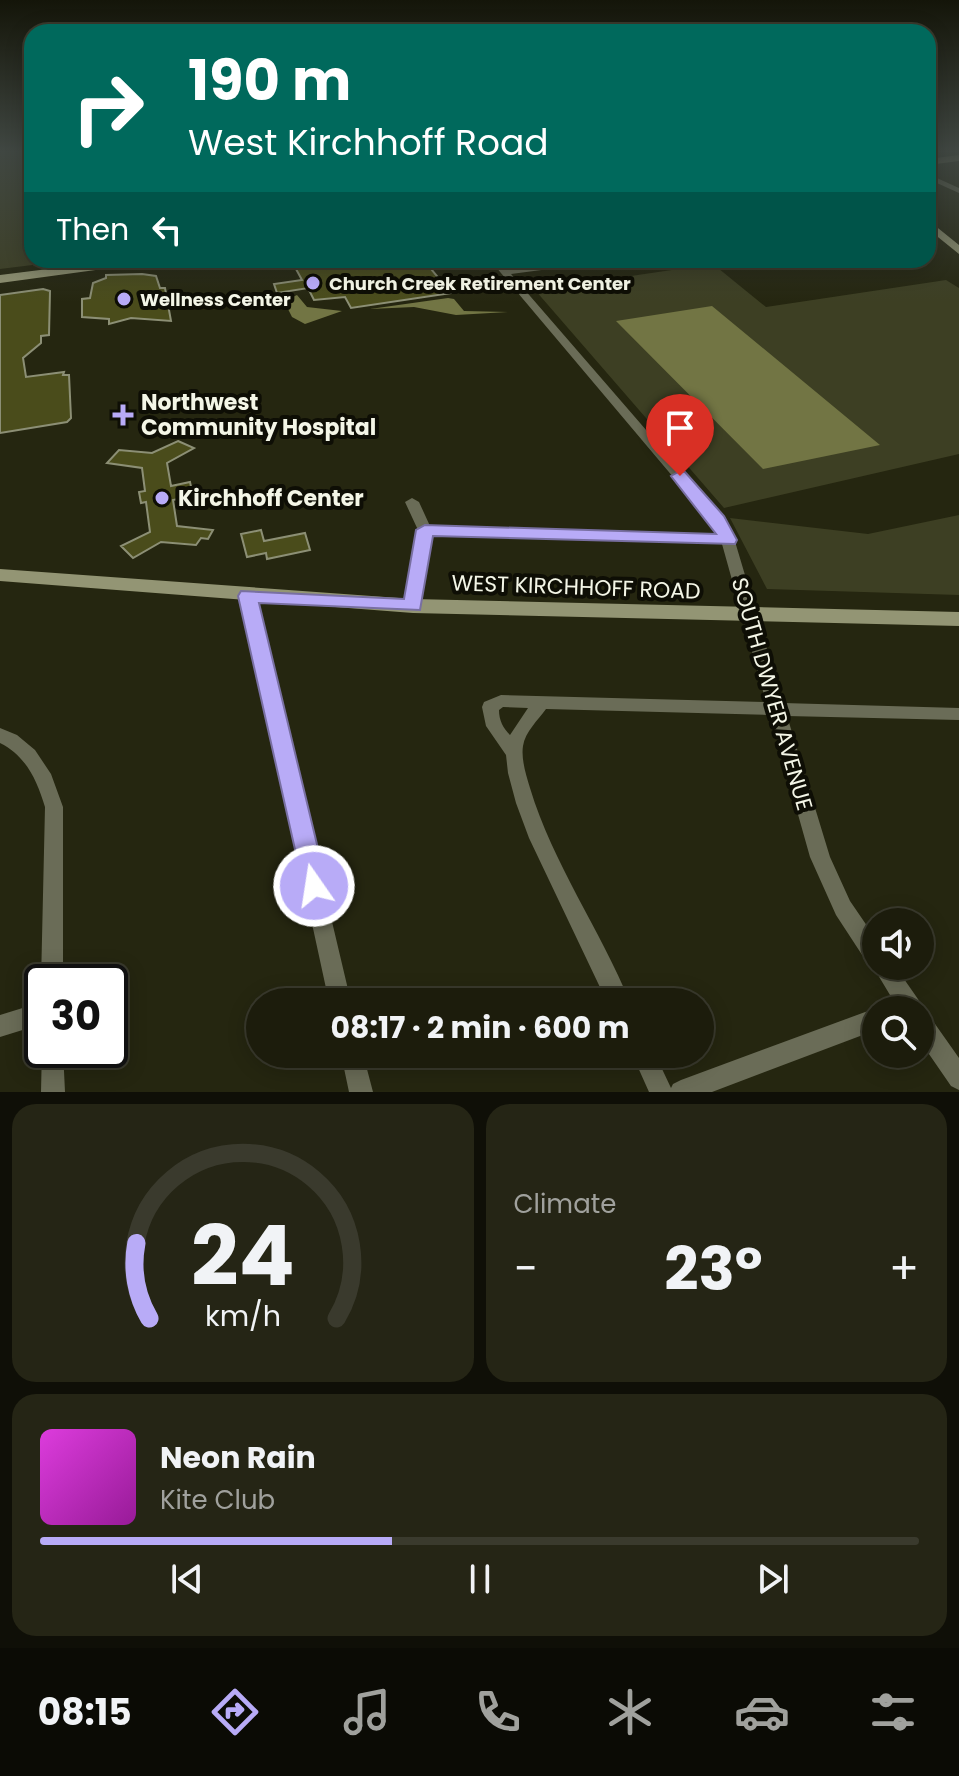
<!DOCTYPE html>
<meta charset="utf-8">
<style>
:root{--surface:#1c1c0c;--page:#252515;--text:#f1f3f6;--muted:#a0a19d;--line:#3a3a2d;--accent:#b8abf7}
body{margin:0;font-family:Poppins,sans-serif;background:var(--page);color:var(--text);height:100vh;display:flex;flex-direction:column;font-size:30px;white-space:nowrap}
*{box-sizing:border-box;margin:0}
p{font-size:26px;color:var(--muted)}
.icon{flex:none;width:44px;height:44px;fill:none;stroke:currentColor;stroke-width:2;stroke-linecap:round;stroke-linejoin:round}
.map{position:relative;height:1092px;overflow:hidden}
.sheet{display:flex;flex-direction:column;gap:12px;padding:12px;background:#0f0f07;flex:1}
.sheet>*{flex:none}
.guide{position:absolute;left:24px;top:24px;width:912px;height:244px;border-radius:24px;box-shadow:0 4px 20px #0003,0 0 0 2px var(--line);background:#00695c;color:#fff;overflow:hidden}
.fabs{position:absolute;left:862px;top:908px;display:grid;gap:16px}
.fabs a{display:grid;place-items:center;width:72px;height:72px;border-radius:50%;background:var(--surface);box-shadow:0 4px 20px #0003,0 0 0 2px var(--line);font-size:40px}
.speed{position:absolute;left:24px;top:964px;display:flex;gap:16px;font-size:40px;font-weight:700;text-align:center}
.speed>*{display:grid;place-content:center;width:104px;height:104px;border-radius:50%;background:var(--surface);box-shadow:0 4px 20px #0003,0 0 0 2px var(--line);line-height:1}
.speed .limit{border:4px solid #111;border-radius:12px;background:#fff;color:#111}
.pin{position:absolute;display:grid;place-items:center;width:68px;height:68px;color:#fff;margin:-82px -34px;border-radius:50% 50% 50% 0;rotate:-45deg;box-shadow:0 0 8px #0007}
.pin .icon{rotate:45deg}
.me{position:absolute;width:88px;margin:-44px;rotate:347deg;stroke-linejoin:round;filter:drop-shadow(0 0 6px #0008)}
.turn{display:flex;align-items:center;gap:28px;height:168px;padding:0 32px;font-size:36px}
.turn .icon{width:104px;height:104px;stroke-width:2.5}
.turn b{display:block;font-size:56px;line-height:68px}
.then{display:flex;align-items:center;height:76px;padding:0 32px;background:#0003;gap:16px;font-size:30px}
.big{font-size:60px;font-weight:700;line-height:1.1}
.sheet .widget{flex:1;display:flex;flex-direction:column;justify-content:center;gap:12px;min-width:0;padding:0 28px;border-radius:24px;background:var(--page)}
.sheet .dial{align-items:center;gap:0}
.dial svg{height:208px;overflow:visible;fill:none;stroke:var(--line);stroke-width:7;stroke-linecap:round;text-anchor:middle}
.dial text{fill:var(--text);stroke:none}
.song{display:flex;align-items:center;gap:24px}
.cover{width:96px;height:96px;border-radius:12px;background:linear-gradient(135deg,hsl(300 70% 55%),hsl(300 70% 35%))}
.played{height:8px;border-radius:4px;background:linear-gradient(90deg,var(--accent) 40%,var(--line) 40%)}
.keys{display:flex;justify-content:space-around;direction:ltr}
.heat{display:flex;justify-content:space-between;align-items:center;font-size:44px;direction:ltr}
.sheet .tiles{flex:1;display:grid;gap:12px;grid-template-columns:1fr 1fr}
.widget:last-child{grid-column:span 2}
.trip{position:absolute;left:246px;top:988px;width:468px;height:80px;border-radius:40px;background:var(--surface);box-shadow:0 4px 20px #0003,0 0 0 2px var(--line);font-weight:700;line-height:80px;text-align:center}
.tab-bar{display:flex;height:128px;justify-content:space-around;align-items:center;background:#0b0b05;color:var(--muted)}
.tab-bar .icon{width:56px;height:56px}
.tab-bar .selected{color:var(--accent)}
.tab-bar b{font-size:36px;color:var(--text)}
.map>svg:first-child{display:block}
.green{fill:#3d3f23}
.water{fill:#727544}
.building{fill:#4a4c1b;stroke:#8c8f75;stroke-width:2}
.lines{fill:none;stroke-linecap:round;stroke-linejoin:round}
.street{fill:#6a6c57;fill-rule:evenodd}
.secondary{fill:#939574;fill-rule:evenodd}
.route{fill:#b8abf7;stroke:#786fa1;stroke-width:2}
.poi-dot{fill:#b8abf7;stroke:#0e0e05;stroke-width:3}
.labels{text-anchor:middle;dominant-baseline:central;stroke-width:8;stroke-linejoin:round;paint-order:stroke}
.far-poi-label{font-size:18px;font-weight:bold;fill:#f4f6e7;stroke:#0e0e05;text-anchor:start}
.poi-label{font-size:22px;font-weight:bold;fill:#f4f6e7;stroke:#0e0e05;text-anchor:start}
.street-label{font-size:22px;fill:#f4f6e7;stroke:#0e0e05}
</style>
<div class="map">
<svg width="959" height="1092" viewBox="0 0 959 1092">
<rect width="100%" height="100%" fill="#252610"/>
<path class="green" d="M0 150H32V260H73L0 269Z
M713 264 766 307 946 280 959 288V454L724 508 535 290Z
M959 515V595L767 589 730 518 868 534Z"/>
<path class="water" d="M297 295 307 307 342 311 305 324 292 317 284 301Z
M448 298 454 299 464 311 508 312 456 315 414 307 370 309Z
M712 306 880 445 763 469 616 321Z"/>
<path class="building" d="M331 260H391L396 268 427 264 451 293 351 308 345 297 314 300 308 288 277 293 274 284 302 280 296 269 333 263Z
M142 274 156 276 160 288H165L171 321 131 318 109 324V319L82 317V299L90 298 93 283 106 278V275Z
M43 289 50 291 49 335 41 336V343L23 358 26 377 64 372 63 375H69L71 418 67 422 0 433V295Z
M178 441 194 448 167 463 171 486 190 482 193 496 173 500 177 526 213 530 208 539 201 538 196 545 161 542 133 558 121 546 150 532 146 502 141 503 139 492 145 491 142 468 107 463 119 450 152 453Z
M261 530 264 541 305 533 310 550 267 559 266 553 247 557 241 534Z"/>
<g class="lines">
<path class="street" d="M928 174 959 188V193L928 179Z
M928 216H934L935 218 928 220Z
M490 260H499L507 269 575 260H599L595 263 511 274 731 528 783 703 959 708V720L787 716 830 857 850 901 876 939V966H895L920 1002 922 1012 928 1014 959 1058V1090L951 1086 920 1041V1010H899L872 965 868 964 836 915 810 857 770 715 546 709C538 720 525 732 523 746 521 759 526 775 530 788 553 864 600 929 630 1002H607L529 838 516 803 508 773 506 755 486 726 482 707 484 702 501 695 766 702 722 544 431 534 421 606 418 610H408L405 606 418 530 405 502 412 498 419 502 430 526 719 535 717 529ZM503 707 528 708 510 735C503 728 499 720 499 710Z
M248 591 255 596 351 1002H329L241 596Z
M0 728 17 735 35 750 51 774 63 807V982H42V984L41 982 45 807C37 780 26 756 0 743Z
M42 1002V1024L0 1037V1015Z
M876 1008 881 1010H876V1030L712 1092H649L632 1054H655L671 1088 673 1084 681 1080Z
M42 1047V1050H63L65 1092H41Z
M341 1054H363L373 1092H349Z"/>
<path class="secondary" d="M959 155V161L928 165V159Z
M928 220 959 245V254L928 229Z
M120 260H153L147 263 0 283V275Z
M0 569 413 599 959 612V626L413 613 0 581Z"/>
</g>
<linearGradient id="sky" x2="0" y2="1"><stop stop-color="#141509"/><stop offset="0.5" stop-color="#404742"/><stop offset="1" stop-color="#404742" stop-opacity="0"/></linearGradient>
<rect width="959" height="302" fill="url(#sky)"/>
<path class="route" d="M680 471 685 472 724 516 737 540 735 544 433 536 420 610 259 603 327 886 323 894 314 898 305 894 238 596 241 591 404 599 416 530 425 525 716 534 671 476Z"/>
<g class="poi-dot">
<circle cx="313" cy="283" r="8"/>
<circle cx="124" cy="299" r="8"/>
<path d="M119 403h8v8h8v8h-8v8h-8v-8h-8v-8h8z"/>
<circle cx="162" cy="498" r="8"/>
</g>
<g class="labels">
<g class="far-poi-label">
<text x="329" y="283">Church Creek Retirement Center</text>
<text x="140" y="299">Wellness Center</text>
</g>
<g class="poi-label">
<text x="141" y="402">Northwest<tspan x="141" dy="25">Community Hospital</tspan></text>
<text x="178" y="498">Kirchhoff Center</text>
</g>
<g class="street-label">
<text transform="translate(576 587) rotate(2)">WEST KIRCHHOFF ROAD</text>
<text transform="translate(772 694) rotate(74)">SOUTH DWYER AVENUE</text>
</g>
</g>
</svg>
<div class="fabs">
<a><svg class="icon" aria-label="sound" viewBox="0 0 24 24"><path d="M4 9h4l5-4v14l-5-4H4zM17 9q2 3 0 6"/></svg></a>
<a><svg class="icon" aria-label="search" viewBox="0 0 24 24"><circle cx="10" cy="10" r="6"/><path d="M15 15l6 6"/></svg></a>
</div>
<div class="speed"><div class="limit">30</div></div>
<div class="pin" style="left:680px;top:476px;background:#d93025"><svg class="icon" aria-label="arrive" viewBox="0 0 24 24"><path d="M6 21V4h12l-3 4 3 4H6"/></svg></div>
<svg class="me" style="left:314px;top:886px" viewBox="-20 -20 40 40"><circle r="17" fill="#b8abf7" stroke="#fff" stroke-width="3"/><path d="M0-11L8 9 0 5-8 9z" fill="#fff"/></svg>
<div class="trip">08:17 · 2 min · 600 m</div>
<div class="guide">
<div class="turn"><svg class="icon" aria-label="right" viewBox="0 0 24 24"><path d="M7 20v-9h11M14 6l5 5-5 5"/></svg><div><b>190 m</b>West Kirchhoff Road</div></div>
<div class="then">Then<svg class="icon" aria-label="left" viewBox="0 0 24 24"><path d="M17 20v-9H6M10 6l-5 5 5 5"/></svg></div>
</div>
</div>
<section class="sheet">
<div class="tiles">
<div class="widget dial"><svg viewBox="0 0 100 80">
<path d="M14 69A42 42 0 1 1 86 69"/>
<path d="M14 69A42 42 0 0 1 9 40" stroke="#b8abf7"/>
<text x="50" y="56" font-size="32" font-weight="700">24</text>
<text x="50" y="72" font-size="11">km/h</text>
</svg></div>
<div class="widget"><p>Climate</p>
<div class="heat"><a>−</a><b class="big">23°</b><a>+</a></div>
</div>
<div class="widget">
<div class="song"><i class="cover"></i><div><b>Neon Rain</b><p>Kite Club</p></div></div>
<div class="played"></div>
<div class="keys"><svg class="icon" aria-label="previous" viewBox="0 0 24 24"><path d="M18 5L8 12l10 7zM5 5v14"/></svg><svg class="icon" aria-label="pause" viewBox="0 0 24 24"><path d="M8 5v14M16 5v14"/></svg><svg class="icon" aria-label="next" viewBox="0 0 24 24"><path d="M6 5l10 7-10 7zM19 5v14"/></svg></div>
</div>
</div>
</section>
<nav class="tab-bar">
<b>08:15</b>
<svg class="icon selected" aria-label="directions" viewBox="0 0 24 24"><path d="M12 3l9 9-9 9-9-9zM9 14v-3h6M13 9l2 2-2 2"/></svg>
<svg class="icon" aria-label="music" viewBox="0 0 24 24"><path d="M9 18V5l10-2v13"/><circle cx="6" cy="18" r="3"/><circle cx="16" cy="16" r="3"/></svg>
<svg class="icon" aria-label="phone" viewBox="0 0 24 24"><path d="M5 4h4l2 5-3 2q2 4 5 5l2-3 5 2v4C11 20 4 13 5 4z"/></svg>
<svg class="icon" aria-label="climate" viewBox="0 0 24 24"><path d="M12 3v18M4 7l16 10M4 17L20 7"/></svg>
<svg class="icon" aria-label="car" viewBox="0 0 24 24"><path d="M5 17H2v-5l4-1 3-4h7l3 4 3 1v5h-3M9 17h6M6 11h13"/><circle cx="7" cy="17" r="2"/><circle cx="17" cy="17" r="2"/></svg>
<svg class="icon" aria-label="filters" viewBox="0 0 24 24"><path d="M4 7h16M4 17h16"/><circle cx="9" cy="7" r="2"/><circle cx="15" cy="17" r="2"/></svg>
</nav>
